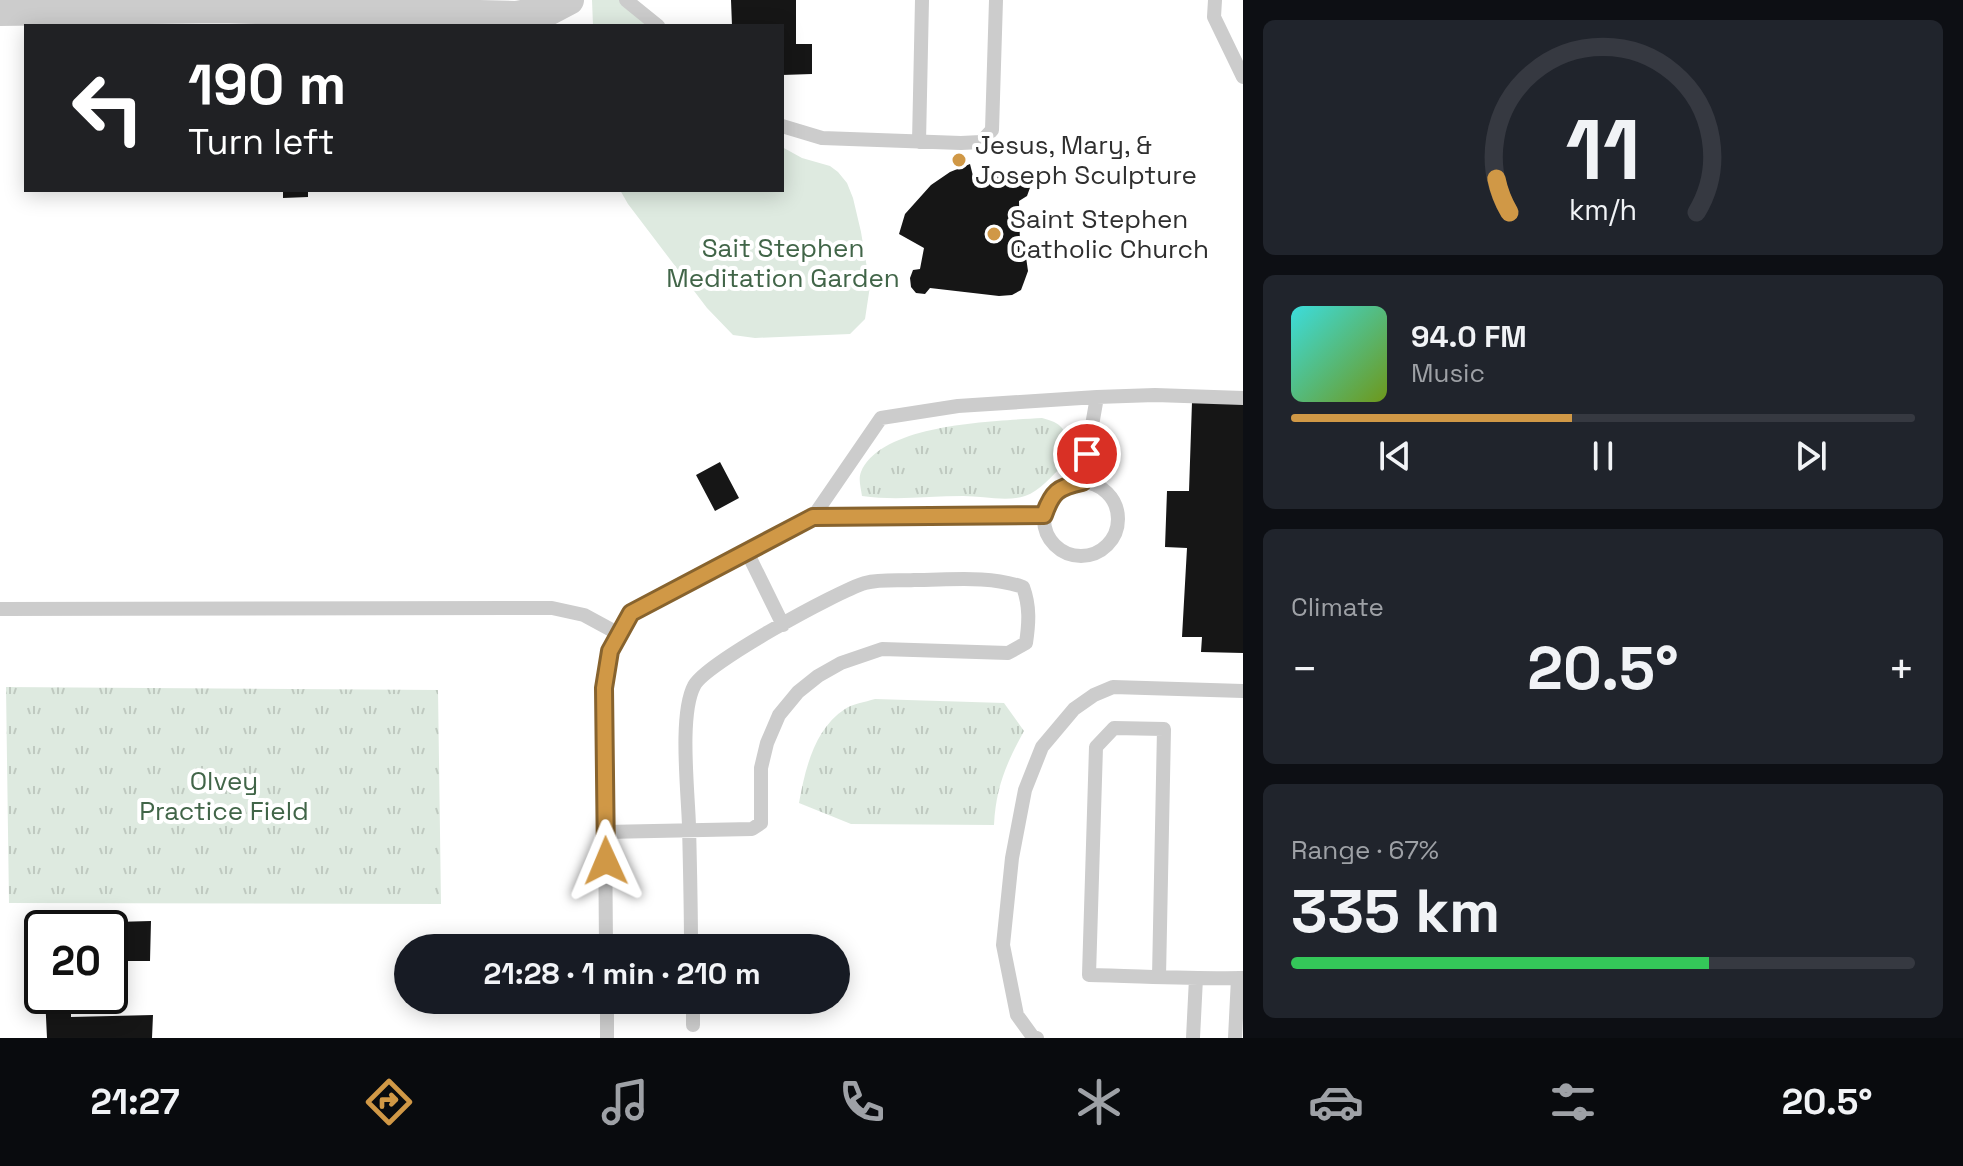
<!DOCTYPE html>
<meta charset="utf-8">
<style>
:root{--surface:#171b24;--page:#20242c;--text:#f1f3f6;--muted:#9ea1a6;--line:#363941;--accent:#d09846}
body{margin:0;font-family:"Space Grotesk",sans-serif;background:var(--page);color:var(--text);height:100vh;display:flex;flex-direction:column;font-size:30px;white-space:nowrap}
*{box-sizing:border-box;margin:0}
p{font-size:26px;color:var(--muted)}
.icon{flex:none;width:44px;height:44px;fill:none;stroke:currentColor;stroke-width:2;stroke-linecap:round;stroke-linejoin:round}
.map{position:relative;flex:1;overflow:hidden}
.panel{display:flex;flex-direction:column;gap:20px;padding:20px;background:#0d0f14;width:720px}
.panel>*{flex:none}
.banner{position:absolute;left:24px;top:24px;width:760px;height:168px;border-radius:0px;box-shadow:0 4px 20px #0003;background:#202124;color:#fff;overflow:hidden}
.speed{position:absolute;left:24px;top:910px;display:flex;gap:16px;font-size:40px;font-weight:700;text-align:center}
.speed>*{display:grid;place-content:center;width:104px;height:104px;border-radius:50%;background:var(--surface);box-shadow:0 4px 20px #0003;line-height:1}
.speed .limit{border:4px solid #111;border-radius:12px;background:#fff;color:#111}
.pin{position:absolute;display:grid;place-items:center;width:68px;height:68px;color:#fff;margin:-34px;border:4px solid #fff;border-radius:50%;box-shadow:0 2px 8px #0007}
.me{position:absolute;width:88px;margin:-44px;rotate:359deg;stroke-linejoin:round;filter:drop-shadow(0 0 6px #0008)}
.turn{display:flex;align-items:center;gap:28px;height:168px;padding:0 32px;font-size:36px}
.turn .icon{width:104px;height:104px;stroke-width:2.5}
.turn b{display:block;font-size:56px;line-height:68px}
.big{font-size:60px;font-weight:700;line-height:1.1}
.panel .widget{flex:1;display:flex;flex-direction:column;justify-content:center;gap:12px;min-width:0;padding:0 28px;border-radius:12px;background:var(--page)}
.panel .dial{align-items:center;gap:0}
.dial svg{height:208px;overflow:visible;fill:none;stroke:var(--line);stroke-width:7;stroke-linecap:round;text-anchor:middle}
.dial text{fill:var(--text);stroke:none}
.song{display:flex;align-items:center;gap:24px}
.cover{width:96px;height:96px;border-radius:12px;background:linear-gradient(135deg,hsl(180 70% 55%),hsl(80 70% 35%))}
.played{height:8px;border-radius:4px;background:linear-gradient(90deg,var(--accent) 45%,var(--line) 45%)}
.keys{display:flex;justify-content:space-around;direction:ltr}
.heat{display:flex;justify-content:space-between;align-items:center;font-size:44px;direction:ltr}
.charge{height:12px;border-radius:6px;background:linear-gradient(90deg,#34c759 67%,var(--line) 0)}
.trip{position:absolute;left:394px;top:934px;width:456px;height:80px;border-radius:40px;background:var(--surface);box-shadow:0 4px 20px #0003;font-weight:700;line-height:80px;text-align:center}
.dock{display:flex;height:128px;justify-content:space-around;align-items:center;background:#090b0e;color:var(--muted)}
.dock .icon{width:56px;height:56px}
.dock .selected{color:var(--accent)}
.dock b{font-size:36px;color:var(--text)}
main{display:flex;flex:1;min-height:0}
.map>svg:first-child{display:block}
.park{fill:url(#park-tufts)}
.garden{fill:#deeae0}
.building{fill:#161616}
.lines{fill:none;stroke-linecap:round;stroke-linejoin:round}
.service{stroke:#ccc;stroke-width:14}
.minor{stroke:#ccc;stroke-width:30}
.route-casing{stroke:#87632e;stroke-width:20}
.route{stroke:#d09846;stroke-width:14}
.poi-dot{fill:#d09846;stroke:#fff;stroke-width:3}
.labels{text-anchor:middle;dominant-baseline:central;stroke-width:8;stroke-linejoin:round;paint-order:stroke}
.poi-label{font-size:26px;fill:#2f2f2f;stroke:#fff;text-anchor:start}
.park-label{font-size:26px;fill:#416548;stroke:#fff}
</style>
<main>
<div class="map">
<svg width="1243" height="1038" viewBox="0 0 1243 1038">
<defs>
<pattern id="park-tufts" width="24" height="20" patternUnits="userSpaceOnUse" patternTransform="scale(2)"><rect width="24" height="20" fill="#deeae0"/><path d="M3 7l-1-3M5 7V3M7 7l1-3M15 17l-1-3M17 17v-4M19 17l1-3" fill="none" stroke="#bfc9c0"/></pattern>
</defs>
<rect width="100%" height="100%" fill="#fff"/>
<path class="park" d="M1042 418C1071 425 1068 438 1064 465 1052 475 1040 491 1025 496 1006 502 983 496 963 496 929 496 896 501 862 496 861 488 858 479 861 472 881 423 996 421 1042 418Z
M6 687 438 690 441 904 9 903Z
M875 699 1004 703 1024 731C1006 764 996 787 994 825L851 824 799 803C805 770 814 729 845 709 852 704 865 702 875 699Z"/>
<path class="garden" d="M592 0H626L652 26H593Z
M782 147 802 158 830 166 838 172 847 183 853 198 861 232 870 286 865 319 850 334 755 338 733 335 707 308 628 204 620 190H782Z"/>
<path class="building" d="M731 0H796V44H812V74L782 75V26H732Z
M970 164 974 180 1002 174 1010 170H1017L1026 175 1031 185 1027 196 1019 201 1020 245 1026 257 1028 271 1024 282 1021 290 1012 295 999 296 930 288 925 294 916 293 911 287 910 278 913 270 920 269 924 248 899 234 905 214 931 185 950 172Z
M283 190H308V197L283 198Z
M1192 402 1243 404V653L1201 652 1202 637H1182L1187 548 1165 547 1167 491H1189Z
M720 462 739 498 715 511 696 475Z
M151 921 150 961H110V928H43V924Z
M45 996H71V1017L153 1015 152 1038H47Z"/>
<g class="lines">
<path class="service" d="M626 0 658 26
M1215 0 1214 17 1243 77
M782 126 822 138 961 143 981 142 992 130 996 0
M919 142 922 0
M1082 482 1097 397
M1044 519a37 37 0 1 1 74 0a37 37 0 1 1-74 0Z
M813 517 881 418 958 406 1097 397 1155 395 1243 398
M747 552 783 625
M0 609 552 608 584 615 619 634
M605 832 752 829 761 823V768L767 743 779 715 798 692 818 676 841 663 882 649 1008 653 1026 643C1029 623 1030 606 1023 587 988 575 950 580 914 580 898 581 881 579 865 583 838 591 704 664 694 686 679 715 688 791 689 826 690 866 691 907 691 948
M606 948 604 688 610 651 631 613 813 517 1044 515
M1159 977 1164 729 1114 728 1096 747 1089 975C1140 976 1192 979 1243 978
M607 1000V1038
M693 1000V1025
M1037 1038 1033 1037 1017 1015 1003 945 1012 858 1025 790 1042 747 1074 709 1094 695 1113 687 1243 691
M1193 1038 1196 978
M1235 1038 1238 978"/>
<path class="minor" d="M0 11 220 8 516 16 550 10 569 0"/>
</g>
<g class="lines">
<g class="route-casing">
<path id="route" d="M606 861 604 688 610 651 631 613 813 517 1044 515C1052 492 1058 487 1082 482L1087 454"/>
</g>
<use href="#route" class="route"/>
</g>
<g class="poi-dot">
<circle cx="959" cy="160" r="8"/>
<circle cx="994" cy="234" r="8"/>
</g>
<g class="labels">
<g class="poi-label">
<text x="975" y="145">Jesus, Mary, &amp;<tspan x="975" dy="30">Joseph Sculpture</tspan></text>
<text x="1010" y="219">Saint Stephen<tspan x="1010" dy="30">Catholic Church</tspan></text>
</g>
<g class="park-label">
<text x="783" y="248">Sait Stephen<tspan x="783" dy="30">Meditation Garden</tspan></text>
<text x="224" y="781">Olvey<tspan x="224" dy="30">Practice Field</tspan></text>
</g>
</g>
</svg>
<div class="speed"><div class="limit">20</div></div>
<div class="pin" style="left:1087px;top:454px;background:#d93025"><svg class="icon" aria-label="arrive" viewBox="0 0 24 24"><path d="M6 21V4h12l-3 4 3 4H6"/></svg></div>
<svg class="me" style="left:606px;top:861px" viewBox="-20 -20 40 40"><path d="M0-17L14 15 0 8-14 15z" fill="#d09846" stroke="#fff" stroke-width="4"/></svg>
<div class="trip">21:28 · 1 min · 210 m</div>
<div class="banner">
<div class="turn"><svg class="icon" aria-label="left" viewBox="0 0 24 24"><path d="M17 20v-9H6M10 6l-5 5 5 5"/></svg><div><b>190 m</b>Turn left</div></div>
</div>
</div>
<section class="panel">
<div class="widget dial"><svg viewBox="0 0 100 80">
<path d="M14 69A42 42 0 1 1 86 69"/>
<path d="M14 69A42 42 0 0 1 9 56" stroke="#d09846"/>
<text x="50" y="56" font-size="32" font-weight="700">11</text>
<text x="50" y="72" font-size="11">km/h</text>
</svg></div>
<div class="widget">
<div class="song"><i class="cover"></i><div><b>94.0 FM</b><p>Music</p></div></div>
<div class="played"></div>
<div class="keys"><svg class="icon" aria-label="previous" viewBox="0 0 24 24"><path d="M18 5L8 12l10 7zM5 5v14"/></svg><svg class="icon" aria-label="pause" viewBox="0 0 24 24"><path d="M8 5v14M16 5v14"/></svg><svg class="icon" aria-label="next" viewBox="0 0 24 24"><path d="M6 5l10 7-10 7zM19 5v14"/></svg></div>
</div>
<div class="widget"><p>Climate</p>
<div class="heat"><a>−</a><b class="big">20.5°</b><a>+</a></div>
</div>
<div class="widget"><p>Range · 67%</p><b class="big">335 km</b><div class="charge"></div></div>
</section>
</main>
<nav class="dock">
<b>21:27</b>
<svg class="icon selected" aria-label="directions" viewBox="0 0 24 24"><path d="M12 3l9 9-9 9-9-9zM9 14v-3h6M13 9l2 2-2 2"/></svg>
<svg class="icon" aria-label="music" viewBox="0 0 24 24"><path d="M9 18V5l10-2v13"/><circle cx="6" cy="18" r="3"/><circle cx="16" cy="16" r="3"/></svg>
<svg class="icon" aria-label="phone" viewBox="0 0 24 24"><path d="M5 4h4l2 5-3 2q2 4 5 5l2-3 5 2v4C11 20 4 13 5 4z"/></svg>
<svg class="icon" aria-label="climate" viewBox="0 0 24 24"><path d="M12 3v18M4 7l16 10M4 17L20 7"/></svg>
<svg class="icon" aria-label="car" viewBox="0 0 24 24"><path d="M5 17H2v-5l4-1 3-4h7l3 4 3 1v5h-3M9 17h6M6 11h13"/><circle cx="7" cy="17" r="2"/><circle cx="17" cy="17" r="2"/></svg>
<svg class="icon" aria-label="filters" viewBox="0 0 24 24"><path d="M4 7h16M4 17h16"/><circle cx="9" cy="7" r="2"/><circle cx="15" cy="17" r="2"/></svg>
<b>20.5°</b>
</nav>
